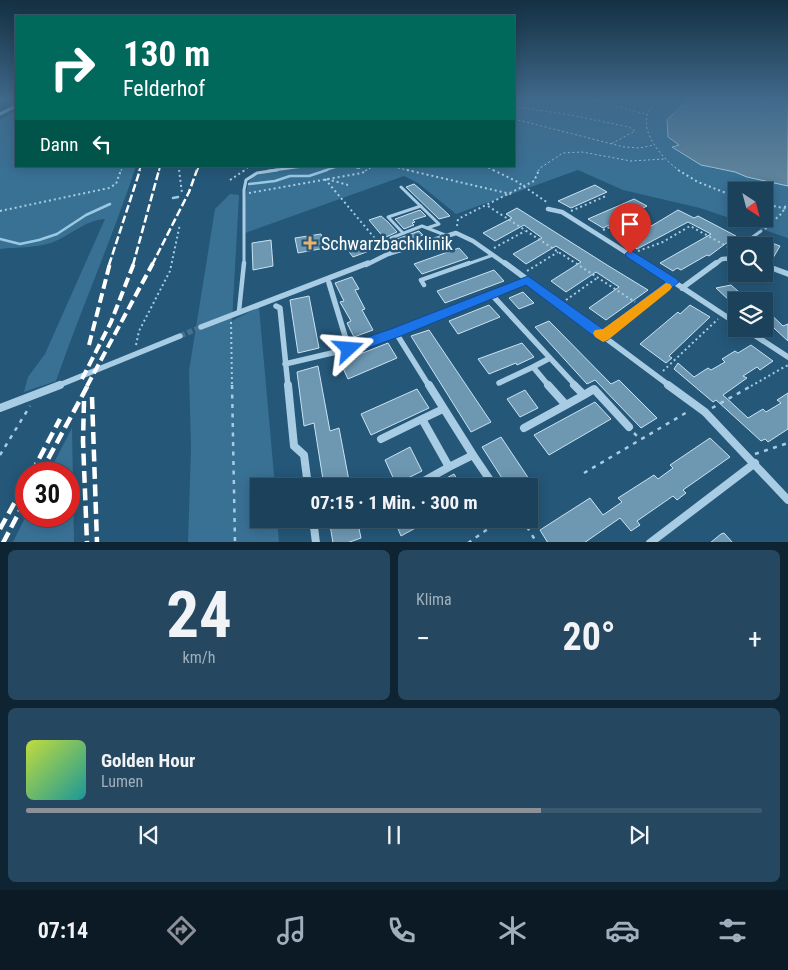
<!DOCTYPE html>
<html lang="de">
<meta charset="utf-8">
<style>
:root{--surface:#1c415a;--page:#254860;--text:#f1f3f6;--muted:#a0afbb;--line:#3a5a70;--accent:#8c9099}
body{margin:0;font-family:"Roboto Condensed",sans-serif;background:var(--page);color:var(--text);height:100vh;display:flex;flex-direction:column;font-size:19px;white-space:nowrap}
*{box-sizing:border-box;margin:0}
p{font-size:16px;color:var(--muted)}
.icon{flex:none;width:28px;height:28px;fill:none;stroke:currentColor;stroke-width:2;stroke-linecap:round;stroke-linejoin:round}
.map{position:relative;height:542px;overflow:hidden}
.side{display:flex;flex-direction:column;gap:8px;padding:8px;background:#0f2432;flex:1}
.side>*{flex:none}
.guide{position:absolute;left:15px;top:15px;width:500px;height:152px;border-radius:0px;box-shadow:0 2px 12px #0003,0 0 0 1px var(--line);background:#00695c;color:#fff;overflow:hidden}
.needle{width:32px;rotate:144deg}
.tools{position:absolute;left:728px;top:182px;display:grid;gap:10px}
.tools a{display:grid;place-items:center;width:45px;height:45px;border-radius:0px;background:var(--surface);box-shadow:0 2px 12px #0003,0 0 0 1px var(--line);font-size:25px}
.speed{position:absolute;left:15px;top:462px;display:flex;gap:10px;font-size:25px;font-weight:700;text-align:center}
.speed>*{display:grid;place-content:center;width:65px;height:65px;border-radius:50%;background:var(--surface);box-shadow:0 2px 12px #0003,0 0 0 1px var(--line);line-height:1}
.speed .limit{border:8px solid #d22;background:#fff;color:#111}
.pin{position:absolute;display:grid;place-items:center;width:42px;height:42px;color:#fff;margin:-51px -21px;border-radius:50% 50% 50% 0;rotate:-45deg;box-shadow:0 0 5px #0007}
.pin .icon{rotate:45deg}
.me{position:absolute;width:55px;margin:-28px;rotate:71deg;stroke-linejoin:round;filter:drop-shadow(0 0 4px #0008)}
.turn{display:flex;align-items:center;gap:18px;height:105px;padding:0 25px;font-size:22px}
.turn .icon{width:65px;height:65px;stroke-width:2.5}
.turn b{display:block;font-size:35px;line-height:42px}
.then{display:flex;align-items:center;height:48px;padding:0 25px;background:#0003;gap:10px;font-size:19px}
.big{font-size:38px;font-weight:700;line-height:1.1}
.side .widget{flex:1;display:flex;flex-direction:column;justify-content:center;gap:8px;min-width:0;padding:0 18px;border-radius:8px;background:var(--page)}
.side .dial{align-items:center;gap:0}
.dial b{font-size:65px;line-height:1}
.song{display:flex;align-items:center;gap:15px}
.cover{width:60px;height:60px;border-radius:8px;background:linear-gradient(135deg,hsl(70 70% 55%),hsl(180 70% 35%))}
.played{height:5px;border-radius:2px;background:linear-gradient(90deg,var(--accent) 70%,var(--line) 70%)}
.keys{display:flex;justify-content:space-around;direction:ltr}
.heat{display:flex;justify-content:space-between;align-items:center;font-size:28px;direction:ltr}
.side .tiles{flex:1;display:grid;gap:8px;grid-template-columns:1fr 1fr}
.widget:last-child{grid-column:span 2}
.trip{position:absolute;left:250px;top:478px;width:288px;height:50px;border-radius:0px;background:var(--surface);box-shadow:0 2px 12px #0003,0 0 0 1px var(--line);font-weight:700;line-height:50px;text-align:center}
.tab-bar{display:flex;height:80px;justify-content:space-around;align-items:center;background:#0b1a24;color:var(--muted)}
.tab-bar .icon{width:35px;height:35px}
.tab-bar .selected{color:var(--accent)}
.tab-bar b{font-size:22px;color:var(--text)}
.map>svg:first-child{display:block}
.green{fill:#397195;fill-rule:evenodd}
.water{fill:#5e839b;stroke:#9bc9e4}
.lines{fill:none;stroke-linecap:round;stroke-linejoin:round}
.stream-far1{stroke:#9bc9e4;stroke-width:2}
.stream{stroke:#9bc9e4;stroke-width:2.5}
.building{fill:#6e97b2;stroke:#c9e3f3}
.minor-tunnel{stroke:#46708c;stroke-width:5.5;stroke-dasharray:5.5 2.5;stroke-linecap:butt}
.path-far2{stroke:#a7cce3;stroke-width:1;stroke-dasharray:2 2.5;stroke-linecap:butt}
.path-far1{stroke:#a7cce3;stroke-width:2;stroke-dasharray:2 3;stroke-linecap:butt}
.path{stroke:#a7cce3;stroke-width:2.5;stroke-dasharray:4 5.5;stroke-linecap:butt}
.service-far2{stroke:#a7cce3;stroke-width:2.5}
.service-far1{stroke:#a7cce3;stroke-width:3}
.service{stroke:#a7cce3;stroke-width:4.5}
.minor-far3{stroke:#a7cce3;stroke-width:3}
.minor-far2{stroke:#a7cce3;stroke-width:4.5}
.minor-far1{stroke:#a7cce3;stroke-width:5.5}
.minor{stroke:#a7cce3;stroke-width:8}
.rail-far3{stroke:#fff;stroke-width:2;stroke-dasharray:5.5 2.5;stroke-linecap:butt}
.rail-far2{stroke:#fff;stroke-width:2.5;stroke-dasharray:8 3;stroke-linecap:butt}
.rail-far1{stroke:#fff;stroke-width:4;stroke-dasharray:10 4.5;stroke-linecap:butt}
.rail{stroke:#fff;stroke-width:4.5;stroke-dasharray:12 5.5;stroke-linecap:butt}
.route{fill:#1a73e8;stroke:#114b97}
.slow{fill:#f59e0b}
.poi-dot{fill:#ecb26c;stroke:#255778;stroke-width:2}
.labels{text-anchor:middle;dominant-baseline:central;stroke-width:5;stroke-linejoin:round;paint-order:stroke}
.poi-label{font-size:18px;fill:#fff;stroke:#255778;text-anchor:start}
</style>
<div class="map">
<svg width="788" height="543" viewBox="0 0 788 543">
<rect width="100%" height="100%" fill="#255778"/>
<path class="green" d="M514 99H693L686 102 679 145 673 146 711 168 735 172 747 177 788 186V238L700 208 623 190 578 170 456 214 418 183 404 176 245 233C245 221 243 185 252 178 273 159 474 166 514 166ZM736 191H764V219H736Z
M16 111V166H136C112 239 81 309 56 381L24 392 28 377 45 354 105 219C85 220 70 236 51 243 35 248 17 247 0 249V120Z
M230 194 239 195 232 321 259 307 275 486H259V519H277L279 542 188 543 191 449 189 371 215 209Z
M72 428 74 542H13L26 516H69V474H48Z"/>
<path class="water" d="M693 99H788V186L747 177 735 172 701 165 672 147 679 145 668 137 667 120 686 102Z"/>
<g class="lines">
<path class="stream-far1" d="M351 166 359 168 361 166
M323 171 339 166"/>
<path class="stream" d="M249 184 275 181 290 176H309L327 170
M173 198 178 197
M0 239 20 244 39 240 57 234 86 215 110 204"/>
</g>
<path class="building" d="M414 184 435 202 450 216 439 219 406 187Z
M595 185 607 192 571 208 558 201Z
M634 199 647 206 603 228 588 219Z
M517 208 607 265 648 290 606 320 589 308 619 287 596 272 566 292 551 281 581 262 556 246 526 264 513 254 542 238 524 225 495 241 483 233 512 218 506 214Z
M420 210 426 216 413 220 415 222 412 223 414 225 404 229 395 219Z
M678 210 694 218 698 216 736 236 709 256 707 255 681 270 677 268 673 271 660 263 711 234 688 222 637 249 621 239 636 231 638 232 653 225Z
M381 216 388 222 397 232 384 238 369 220Z
M419 231 423 235 401 243 397 239Z
M321 234 325 248 298 253 295 238Z
M271 240 273 266 253 270 252 243Z
M764 240 780 246 773 258 764 254Z
M363 243 369 251 353 257 347 249Z
M459 248 468 258 422 274 414 264Z
M494 270 504 281 445 303 437 291Z
M352 277 359 289 355 290 365 309 362 310 373 330 354 337 347 323 351 321 340 302 344 301 335 283Z
M731 285 739 292 746 299 731 302 716 288Z
M523 292 534 303 519 309 509 298Z
M309 296 319 348 298 353 290 300Z
M489 305 500 317 458 334 449 321Z
M690 305 710 317 669 356 672 358 666 363 640 344 678 312 680 314Z
M764 308 783 326 788 324V341L764 319Z
M549 321 611 384 619 380 657 418 641 428 595 380 587 384 535 327Z
M429 330 491 422 471 432 411 336Z
M388 343 397 358 348 379 340 362Z
M522 343 534 357 517 365 516 363 489 374 478 359Z
M751 345 773 361 760 370 757 367 743 376 747 378 723 395 748 418 763 409 766 412 781 403 777 400 788 393V429L768 442 765 439 761 441 716 400 713 402 674 369 678 363 694 377 708 368 711 370 725 362 722 359 735 351 738 353Z
M318 366 330 431 339 428 350 486H324L314 423 304 426 297 372Z
M417 389 429 408 371 435 361 414Z
M525 390 538 408 520 417 507 399Z
M595 402 611 419 549 455 534 435Z
M501 437 529 479 535 486H507L482 447Z
M710 438 730 457 683 490 686 493 677 500 673 496 637 521 640 525 631 531 620 518 584 543H548L540 530 590 498 603 515 622 502 618 498 654 475 658 479 673 468 670 465Z
M410 447 422 471 396 484 385 460Z
M454 474 461 486H432Z
M329 519H357L361 538 347 543H333Z
M394 519H432L401 536Z
M724 533 733 543H710L721 534Z"/>
<g class="lines">
<path class="minor-tunnel" d="M180 336 201 327"/>
<path class="path-far2" d="M590 99 648 115
M658 99C654 104 649 109 647 116 642 136 665 161 680 171
M514 107 565 114 629 127 635 131 611 144
M514 119 624 147 640 148 654 145
M179 166 180 171
M389 166 412 171
M484 166 495 171
M121 171 123 166
M243 171 251 166
M365 171 374 166
M538 171 540 168 563 153 582 152 631 161 664 159"/>
<path class="path-far1" d="M179 170 182 193
M407 170 511 194
M493 170 516 181 548 203
M678 170 698 182 736 197
M325 179 383 248
M327 179 348 185
M230 180 245 170
M249 193 362 173 367 170
M764 204 788 209
M488 206 635 302
M0 211 109 188 116 184 121 170
M571 211 606 196
M457 226 458 219 534 181 539 170
M765 229 783 212 784 207 788 206
M603 230 646 212
M494 248 525 231
M638 251 663 242 690 226 730 248
M527 271 558 252
M566 300 597 278
M231 322 232 386
M136 345 139 331 170 271 180 224
M663 371 718 319
M751 386 788 365"/>
<path class="path" d="M232 385 235 543
M712 408 753 385
M634 433 640 439
M755 454 788 443
M0 455 30 406
M584 473 689 411
M522 519 537 543
M468 543 502 519"/>
<path class="service-far2" d="M268 171 305 166"/>
<path class="service-far1" d="M427 228 445 235
M403 233 388 217 421 206
M391 238 422 226 427 228 439 224 401 187
M740 246 761 231
M736 249 734 250 736 252
M244 265V190L246 180 257 173 277 170
M465 265 493 255"/>
<path class="service" d="M424 285 421 280 469 263
M239 311 244 263
M603 337 673 282"/>
<path class="minor-far3" d="M0 114 16 106"/>
<path class="minor-far2" d="M548 209 562 212 646 265
M366 265 388 254 456 233 473 241 507 265
M714 265 722 259 736 258"/>
<path class="minor-far1" d="M505 263 670 386
M645 263 736 323
M764 265 788 274
M329 283 349 349
M682 288 716 263
M492 295 550 358
M276 306 280 308 288 386
M201 327 368 263
M745 329 788 357
M396 333 429 386
M550 358 576 386
M285 364 349 349 396 333 528 280
M499 383 533 367
M57 386 180 336
M549 386 533 367 550 358"/>
<path class="minor" d="M288 385 294 446 304 455 308 486
M429 385 473 455 449 467 422 419 443 409
M548 385 566 405 584 395 574 385
M668 385 705 412 788 500
M584 395 594 389 629 427
M0 408 60 385
M524 428 566 405
M381 439 422 419
M473 455 494 486
M415 486 449 467
M313 519 316 543
M650 543 755 463"/>
<path class="rail-far3" d="M139 171 141 166
M159 171 160 166
M197 171 199 166"/>
<path class="rail-far2" d="M109 265 140 170
M133 265 159 170
M152 265 189 192 197 170"/>
<path class="rail-far1" d="M89 345 110 263
M82 379 111 322 134 263
M87 386 153 263"/>
<path class="rail" d="M92 397 97 543
M84 401 83 441 87 543
M31 474 60 419
M40 474 88 385
M0 529 26 482
M3 543 26 499"/>
</g>
<linearGradient id="sky" x2="0" y2="1"><stop stop-color="#143042"/><stop offset="0.57" stop-color="#40698b"/><stop offset="1" stop-color="#40698b" stop-opacity="0"/></linearGradient>
<rect width="788" height="175" fill="url(#sky)"/>
<path class="route" d="M630 250 677 279 679 282 608 340 603 342 599 340 526 285 401 336 354 353 349 354 344 353 342 349 344 345 391 329 528 276 603 329 665 282 627 257 625 254Z"/>
<path class="slow" d="M666 283 670 284 672 287 670 290 608 340 603 342 595 337 593 333 595 330 603 329Z"/>
<path class="poi-dot" d="M307.5 235.5h5v5h5v5h-5v5h-5v-5h-5v-5h5z"/>
<g class="labels">
<g class="poi-label">
<text x="321" y="243">Schwarzbachklinik</text>
</g>
</g>
</svg>
<div class="tools">
<a><svg class="needle" viewBox="-14 -14 28 28"><path d="M0-13l5 13h-10z" fill="#e53935"/><path d="M0 13l5-13h-10z" fill="#a0afbb"/></svg></a>
<a><svg class="icon" aria-label="search" viewBox="0 0 24 24"><circle cx="10" cy="10" r="6"/><path d="M15 15l6 6"/></svg></a>
<a><svg class="icon" aria-label="layers" viewBox="0 0 24 24"><path d="M12 4l9 5-9 5-9-5zM3 14l9 5 9-5"/></svg></a>
</div>
<div class="speed"><div class="limit">30</div></div>
<div class="pin" style="left:630px;top:254px;background:#d93025"><svg class="icon" aria-label="arrive" viewBox="0 0 24 24"><path d="M6 21V4h12l-3 4 3 4H6"/></svg></div>
<svg class="me" style="left:349px;top:349px" viewBox="-20 -20 40 40"><path d="M0-17L14 15 0 8-14 15z" fill="#1a73e8" stroke="#fff" stroke-width="4"/></svg>
<div class="trip">07:15 · 1 Min. · 300 m</div>
<div class="guide">
<div class="turn"><svg class="icon" aria-label="right" viewBox="0 0 24 24"><path d="M7 20v-9h11M14 6l5 5-5 5"/></svg><div><b>130 m</b>Felderhof</div></div>
<div class="then">Dann<svg class="icon" aria-label="left" viewBox="0 0 24 24"><path d="M17 20v-9H6M10 6l-5 5 5 5"/></svg></div>
</div>
</div>
<section class="side">
<div class="tiles">
<div class="widget dial"><b>24</b><p>km/h</p></div>
<div class="widget"><p>Klima</p>
<div class="heat"><a>−</a><b class="big">20°</b><a>+</a></div>
</div>
<div class="widget">
<div class="song"><i class="cover"></i><div><b>Golden Hour</b><p>Lumen</p></div></div>
<div class="played"></div>
<div class="keys"><svg class="icon" aria-label="previous" viewBox="0 0 24 24"><path d="M18 5L8 12l10 7zM5 5v14"/></svg><svg class="icon" aria-label="pause" viewBox="0 0 24 24"><path d="M8 5v14M16 5v14"/></svg><svg class="icon" aria-label="next" viewBox="0 0 24 24"><path d="M6 5l10 7-10 7zM19 5v14"/></svg></div>
</div>
</div>
</section>
<nav class="tab-bar">
<b>07:14</b>
<svg class="icon selected" aria-label="directions" viewBox="0 0 24 24"><path d="M12 3l9 9-9 9-9-9zM9 14v-3h6M13 9l2 2-2 2"/></svg>
<svg class="icon" aria-label="music" viewBox="0 0 24 24"><path d="M9 18V5l10-2v13"/><circle cx="6" cy="18" r="3"/><circle cx="16" cy="16" r="3"/></svg>
<svg class="icon" aria-label="phone" viewBox="0 0 24 24"><path d="M5 4h4l2 5-3 2q2 4 5 5l2-3 5 2v4C11 20 4 13 5 4z"/></svg>
<svg class="icon" aria-label="climate" viewBox="0 0 24 24"><path d="M12 3v18M4 7l16 10M4 17L20 7"/></svg>
<svg class="icon" aria-label="car" viewBox="0 0 24 24"><path d="M5 17H2v-5l4-1 3-4h7l3 4 3 1v5h-3M9 17h6M6 11h13"/><circle cx="7" cy="17" r="2"/><circle cx="17" cy="17" r="2"/></svg>
<svg class="icon" aria-label="filters" viewBox="0 0 24 24"><path d="M4 7h16M4 17h16"/><circle cx="9" cy="7" r="2"/><circle cx="15" cy="17" r="2"/></svg>
</nav>
